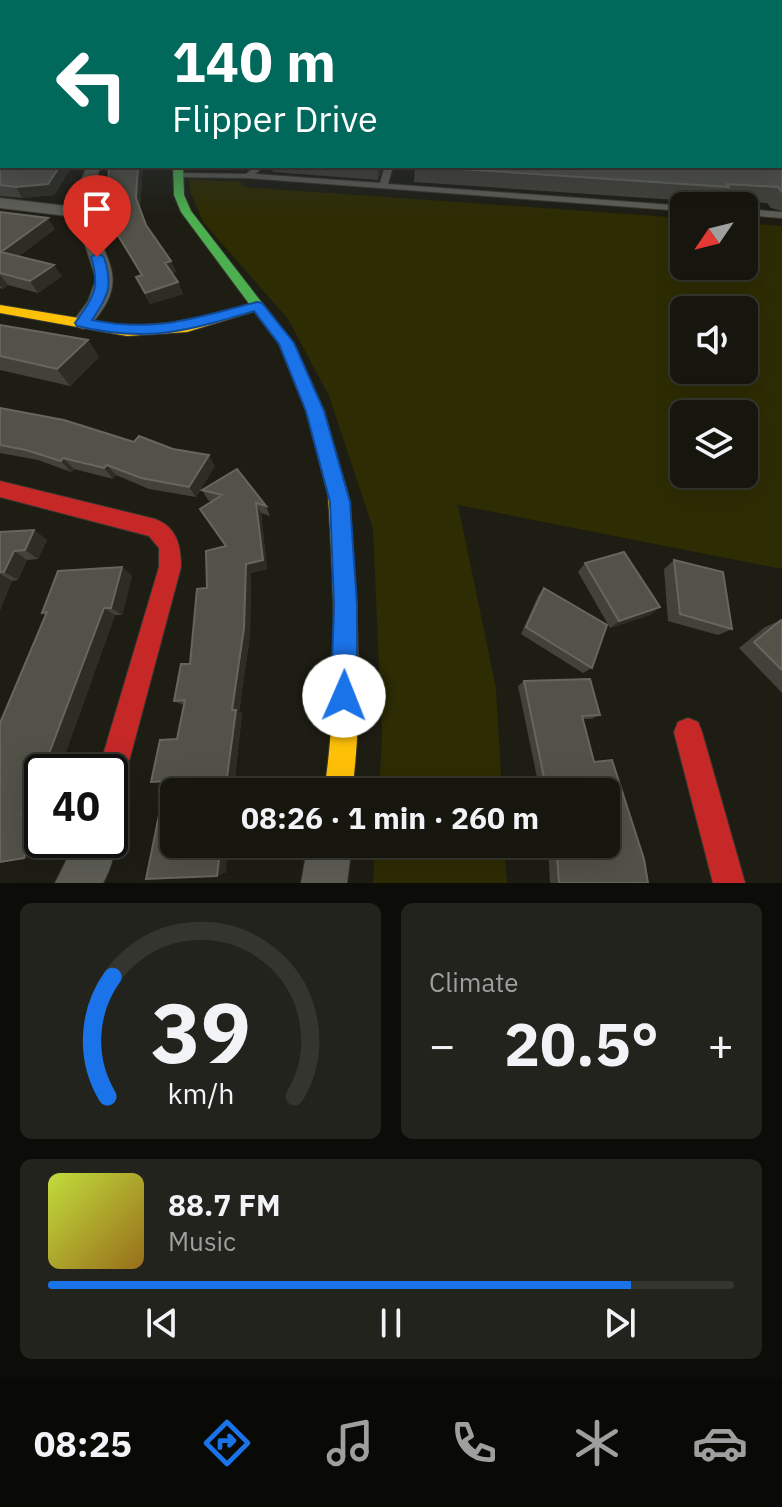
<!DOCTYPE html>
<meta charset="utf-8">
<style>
:root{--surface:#16160f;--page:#23231d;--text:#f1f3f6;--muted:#9e9f9e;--line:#35352f;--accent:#1a73e8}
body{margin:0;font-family:"IBM Plex Sans",sans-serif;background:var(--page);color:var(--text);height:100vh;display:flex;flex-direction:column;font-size:30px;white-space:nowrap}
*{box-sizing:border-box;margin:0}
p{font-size:26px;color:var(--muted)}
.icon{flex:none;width:44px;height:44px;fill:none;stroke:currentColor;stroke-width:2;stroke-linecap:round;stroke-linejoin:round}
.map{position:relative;height:883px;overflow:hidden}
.sheet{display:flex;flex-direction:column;gap:20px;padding:20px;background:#0c0c08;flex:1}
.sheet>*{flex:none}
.hud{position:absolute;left:0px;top:0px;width:782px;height:168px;box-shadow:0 8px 32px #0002,0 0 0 2px var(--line);background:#00695c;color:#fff;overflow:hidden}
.needle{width:52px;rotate:235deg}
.tools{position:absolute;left:670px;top:192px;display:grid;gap:16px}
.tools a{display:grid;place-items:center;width:88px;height:88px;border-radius:12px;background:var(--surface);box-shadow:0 8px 32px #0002,0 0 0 2px var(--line);font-size:40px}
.speed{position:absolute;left:24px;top:754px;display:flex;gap:16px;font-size:40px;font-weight:700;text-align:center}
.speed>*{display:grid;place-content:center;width:104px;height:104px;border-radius:50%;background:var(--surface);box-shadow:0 8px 32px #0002,0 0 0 2px var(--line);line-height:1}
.speed .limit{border:4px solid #111;border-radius:12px;background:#fff;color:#111}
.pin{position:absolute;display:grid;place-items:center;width:68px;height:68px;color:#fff;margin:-82px -34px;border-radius:50% 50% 50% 0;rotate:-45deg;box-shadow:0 0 8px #0007}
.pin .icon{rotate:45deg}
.me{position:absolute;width:88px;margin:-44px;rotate:1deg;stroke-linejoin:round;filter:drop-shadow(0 0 6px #0008)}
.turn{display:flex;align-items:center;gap:28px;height:168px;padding:0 40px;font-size:36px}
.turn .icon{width:104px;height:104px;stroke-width:2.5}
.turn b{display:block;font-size:56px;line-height:68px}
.big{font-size:60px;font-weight:700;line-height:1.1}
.sheet .tile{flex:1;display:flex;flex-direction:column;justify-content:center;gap:12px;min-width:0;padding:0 28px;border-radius:12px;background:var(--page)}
.sheet .dial{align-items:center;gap:0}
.dial svg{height:208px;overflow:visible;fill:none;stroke:var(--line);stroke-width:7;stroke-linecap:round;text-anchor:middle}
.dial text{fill:var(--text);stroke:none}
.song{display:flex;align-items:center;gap:24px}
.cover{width:96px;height:96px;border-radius:12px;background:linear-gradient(135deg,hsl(70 70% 55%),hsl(40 70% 35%))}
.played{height:8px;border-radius:4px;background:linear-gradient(90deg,var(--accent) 85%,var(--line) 85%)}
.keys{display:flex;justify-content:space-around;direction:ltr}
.heat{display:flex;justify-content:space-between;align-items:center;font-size:44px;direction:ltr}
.sheet .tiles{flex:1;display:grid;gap:20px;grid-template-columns:1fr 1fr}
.tile:last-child{grid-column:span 2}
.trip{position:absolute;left:160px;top:778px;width:460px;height:80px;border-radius:12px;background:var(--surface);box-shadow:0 8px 32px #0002,0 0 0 2px var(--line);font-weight:700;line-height:80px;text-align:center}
.menu{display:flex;height:128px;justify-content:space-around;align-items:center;background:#090906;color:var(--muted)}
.menu .icon{width:56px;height:56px}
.menu .current{color:var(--accent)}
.menu b{font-size:36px;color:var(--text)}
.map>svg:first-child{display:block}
.green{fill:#2d2c03;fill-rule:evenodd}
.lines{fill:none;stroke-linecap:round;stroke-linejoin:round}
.lane-casing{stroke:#383831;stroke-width:2}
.street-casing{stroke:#383831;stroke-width:2}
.fast-casing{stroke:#383831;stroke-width:2}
.slow-casing{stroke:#383831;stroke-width:2}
.jam-casing{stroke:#383831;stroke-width:2}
.lane{fill:#5e5e57;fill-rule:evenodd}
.street{fill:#5e5e57;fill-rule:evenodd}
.fast{fill:#4caf50;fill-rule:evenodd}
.slow{fill:#ffc107;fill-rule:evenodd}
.jam{fill:#c62828;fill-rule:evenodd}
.wall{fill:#42423a}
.shaded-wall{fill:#2d2d24}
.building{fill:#525249;stroke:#66665e;stroke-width:2}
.route{fill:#1a73e8;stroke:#114b97;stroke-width:2}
</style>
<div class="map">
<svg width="782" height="883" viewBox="0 0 782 883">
<rect width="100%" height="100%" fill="#1d1d14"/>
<path class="green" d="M189 179 241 182 244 187 684 218V266H744V223L782 226V569L458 505 496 688 502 792H379L382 736 373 529 329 396 288 319 203 222 190 191ZM684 310H744V370H684ZM684 414H744V474H684Z
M375 844H504L507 883H373Z"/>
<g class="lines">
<g class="lane-casing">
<path id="lane" d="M0 91H2V94L0 95Z
M780 103H782V107H780Z
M780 115 782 116 780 121Z
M256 166H264L255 174 380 183 385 166H393L388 184 686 206H684V211L248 178 177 177 173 175 177 173 246 174Z
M744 209 782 212V218L744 215Z"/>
</g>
<g class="street-casing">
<path id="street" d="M87 166H101C95 182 88 197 91 214 100 254 129 274 100 313 94 321 91 327 82 329L72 323 88 301 96 279 76 217 0 208V198L75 207 76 193Z
M110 828C118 847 113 865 103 883H55L69 855 71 840H110Z
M308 844H352L347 883H301Z"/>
</g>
<g class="fast-casing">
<path id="fast" d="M780 127H782V131H780Z
M173 166H183L184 195 191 211 293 343 324 411 348 494 345 500 338 502 331 500 328 494 306 411 279 344 181 212 174 195Z"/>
</g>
<g class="slow-casing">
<path id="slow" d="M257 302 264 306 262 309 187 332 127 336 0 313V305L127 326 186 322Z
M338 486 345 488 348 494C356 592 365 694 352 792H324C339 694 334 593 328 494L331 488Z"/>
</g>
<g class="jam-casing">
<path id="jam" d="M0 481 155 519C177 527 181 546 181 567L124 780 120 790 110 794V772H98L159 567V548L149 536 0 497Z
M688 718 698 722 702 732 745 883H713L674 732 678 722Z"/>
</g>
<use href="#lane" class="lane"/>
<use href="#street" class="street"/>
<use href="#fast" class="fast"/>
<use href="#slow" class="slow"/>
<use href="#jam" class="jam"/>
</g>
<path class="wall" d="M0 109 2 166H72L54 195 22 198 0 196Z
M782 149V211L771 208 767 203 722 200 720 203 414 182 415 166Z
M109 166H143L140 208 147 226 171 261 176 272 172 273 178 282 183 294 150 304 136 277 141 275 116 232Z
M272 166H383L378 180 273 172Z
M0 212 55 229 19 256 62 276 38 293 8 285 3 289 0 288Z
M0 325 88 340 99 357 70 386 0 370Z
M0 408 215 466 196 497 149 489 116 475 113 479 74 469 71 472 38 460 0 453Z
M202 490 266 506 270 516 261 513 267 569 251 573 250 635 239 712 242 713 235 778H225L174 792 226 872 217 876 166 783 151 782 177 739 184 705 174 701 190 664 207 588 226 547 212 502 208 500Z
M34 530 47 540 38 559 27 560 18 580 12 581 0 610V532Z
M674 560 732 629 718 635 668 621 664 569Z
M585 563 660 607 650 615 610 628 578 572Z
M132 575 122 615H115L63 760 54 761 41 811 42 840H47L43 855 24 858 46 615 42 613Z
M544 588 592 668 583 673 521 634 538 596Z
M781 620 782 621V693L739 648 765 627Z
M524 681 600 715 591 719H583L594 762 648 883H550L548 844H606V792H540L518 686Z"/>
<path class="shaded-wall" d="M60 166H72L54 195 22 198 16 187Z
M138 166H143L140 208 136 198Z
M378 166H383L378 180Z
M48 218 55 229 10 263 1 252Z
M171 261 176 272 170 274 165 263Z
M54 265 62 276 38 293 30 281Z
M0 275 8 285 3 289 0 285Z
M178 282 183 294 150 304 145 293Z
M88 340 99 357 70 386 57 369Z
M209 455 215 466 196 497 189 487Z
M63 458 74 469 71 472 61 461Z
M107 465 116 475 113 479 104 468Z
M256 503 261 513 267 569 251 573 250 635 239 712 242 713 235 778 227 777 232 710 246 564Z
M34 530 47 540 38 559 25 550Z
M14 551 27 560 18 580 4 572Z
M122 567 132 575 122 615 111 608Z
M0 574 12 581 0 610Z
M660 607 650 615 610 628 619 621Z
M104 608 115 615 63 760 47 759Z
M37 759 54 761 51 772H42V806L41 811H42V840H47L43 855 24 858 22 814Z
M216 777 225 778 223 792H214Z
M221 844H229L226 872 217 876Z"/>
<path class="building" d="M0 109H2V166H60L48 184 16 187 0 185Z
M780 149H782V192L778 187 727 184 729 187 415 166H780Z
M109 166H138L136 198 146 225 171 261 165 263 178 282 145 293 136 277 142 275 116 232 107 201Z
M0 212 48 218 1 252 54 265 30 281 0 273Z
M0 325 88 340 57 369 0 356Z
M0 408 64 420 134 442 139 436 173 449 209 455 189 487 141 478 107 465 104 468 63 458 61 461 26 450 0 445Z
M237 469 266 506 256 503 263 560 246 564 244 628 232 710H236L227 777H216L214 792H174V844H221L217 876 146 879 166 781 151 782 160 740 177 739 185 700 174 701 181 664H190L197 589 207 588 206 551 226 546 200 509 222 495 202 490Z
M34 530 25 550 14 551 4 572H0V532Z
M624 552 660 607 619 621 585 563Z
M674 560 723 572 732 629 680 614Z
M122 567 111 608H104L47 759H37L22 814 36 812 24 858 0 862V723L47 612 42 613 58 571Z
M544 588 607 625 592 668 526 627Z
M781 620 782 621V670L754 642Z
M590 679 600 715 582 716 594 762 612 760 644 859 648 883H559L556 844H606V792H547L524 681Z"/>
<linearGradient id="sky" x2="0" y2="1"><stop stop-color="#10100b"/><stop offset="0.42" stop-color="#3a4045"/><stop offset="1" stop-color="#3a4045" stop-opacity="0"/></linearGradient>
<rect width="782" height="215" fill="url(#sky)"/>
<path class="route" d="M97 253 104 257C113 286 109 295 92 320 157 333 195 318 257 302L262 303 294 343 324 411 350 502 357 605V696L354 705 344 709 335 705 331 696 334 605 330 502 306 411 279 344 254 311C187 331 147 343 77 326L75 323C93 297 101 289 91 257Z"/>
</svg>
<div class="tools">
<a><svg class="needle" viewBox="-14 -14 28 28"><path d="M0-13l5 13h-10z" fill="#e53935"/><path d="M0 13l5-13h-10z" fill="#9e9f9e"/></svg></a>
<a><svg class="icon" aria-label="sound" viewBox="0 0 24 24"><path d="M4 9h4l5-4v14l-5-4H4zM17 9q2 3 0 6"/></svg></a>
<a><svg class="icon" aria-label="layers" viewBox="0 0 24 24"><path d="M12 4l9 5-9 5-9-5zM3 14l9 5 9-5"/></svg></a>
</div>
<div class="speed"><div class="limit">40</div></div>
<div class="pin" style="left:97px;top:257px;background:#d93025"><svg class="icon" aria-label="arrive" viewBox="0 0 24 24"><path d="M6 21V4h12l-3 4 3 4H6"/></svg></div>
<svg class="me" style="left:344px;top:696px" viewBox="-20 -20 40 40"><circle r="19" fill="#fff"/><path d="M0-13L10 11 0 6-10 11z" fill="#1a73e8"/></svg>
<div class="trip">08:26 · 1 min · 260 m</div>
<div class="hud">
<div class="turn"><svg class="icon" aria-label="left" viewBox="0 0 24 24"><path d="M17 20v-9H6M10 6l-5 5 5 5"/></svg><div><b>140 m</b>Flipper Drive</div></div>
</div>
</div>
<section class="sheet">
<div class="tiles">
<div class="tile dial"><svg viewBox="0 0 100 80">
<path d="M14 69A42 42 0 1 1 86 69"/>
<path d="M14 69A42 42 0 0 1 16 23" stroke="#1a73e8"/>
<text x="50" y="56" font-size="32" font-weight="700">39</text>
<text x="50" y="72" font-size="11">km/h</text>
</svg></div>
<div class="tile"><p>Climate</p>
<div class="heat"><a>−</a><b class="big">20.5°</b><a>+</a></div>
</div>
<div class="tile">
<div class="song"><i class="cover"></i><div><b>88.7 FM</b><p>Music</p></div></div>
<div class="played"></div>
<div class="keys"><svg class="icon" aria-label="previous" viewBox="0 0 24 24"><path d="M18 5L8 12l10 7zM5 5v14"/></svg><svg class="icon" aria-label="pause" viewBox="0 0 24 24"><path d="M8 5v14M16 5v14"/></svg><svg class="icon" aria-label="next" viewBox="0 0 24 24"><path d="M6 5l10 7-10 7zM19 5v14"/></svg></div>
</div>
</div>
</section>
<nav class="menu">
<b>08:25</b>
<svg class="icon current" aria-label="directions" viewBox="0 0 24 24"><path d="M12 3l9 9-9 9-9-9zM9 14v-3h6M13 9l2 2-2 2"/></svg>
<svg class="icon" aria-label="music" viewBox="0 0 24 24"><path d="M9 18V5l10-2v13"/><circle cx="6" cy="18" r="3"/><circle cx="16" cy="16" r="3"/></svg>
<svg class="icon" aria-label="phone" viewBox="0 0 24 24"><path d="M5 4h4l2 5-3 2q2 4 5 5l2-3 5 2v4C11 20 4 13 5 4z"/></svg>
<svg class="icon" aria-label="climate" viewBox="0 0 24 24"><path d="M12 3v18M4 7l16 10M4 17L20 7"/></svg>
<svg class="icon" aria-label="car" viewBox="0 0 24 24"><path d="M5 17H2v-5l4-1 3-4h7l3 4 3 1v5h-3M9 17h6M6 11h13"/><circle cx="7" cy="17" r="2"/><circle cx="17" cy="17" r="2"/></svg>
</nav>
